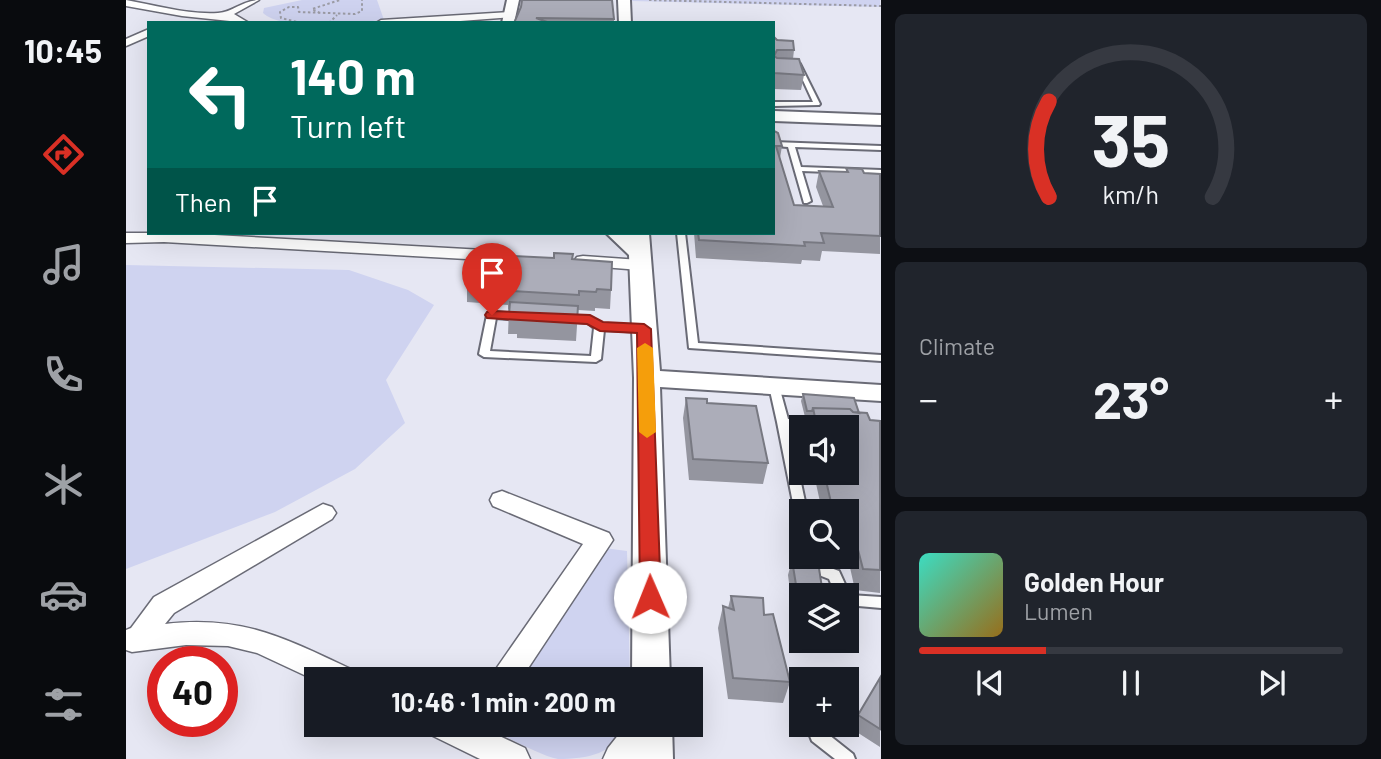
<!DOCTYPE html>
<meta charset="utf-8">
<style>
:root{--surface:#171b24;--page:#20242c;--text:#f1f3f6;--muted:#9ea1a6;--line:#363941;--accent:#d93025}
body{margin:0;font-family:Barlow,sans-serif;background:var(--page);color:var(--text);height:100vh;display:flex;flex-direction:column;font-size:26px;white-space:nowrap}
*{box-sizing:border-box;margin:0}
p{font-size:23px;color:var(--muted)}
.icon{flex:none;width:38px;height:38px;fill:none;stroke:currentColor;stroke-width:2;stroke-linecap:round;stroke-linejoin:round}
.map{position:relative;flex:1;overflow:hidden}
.panel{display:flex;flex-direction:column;gap:14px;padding:14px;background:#0d0f14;width:500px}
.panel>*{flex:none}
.top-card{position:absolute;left:21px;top:21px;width:628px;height:214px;border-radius:0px;box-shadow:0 7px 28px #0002;background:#00695c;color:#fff;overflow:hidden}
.fabs{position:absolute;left:663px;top:415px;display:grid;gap:14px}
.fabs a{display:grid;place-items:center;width:70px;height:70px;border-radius:0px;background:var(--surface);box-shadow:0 7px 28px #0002;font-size:35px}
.speed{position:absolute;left:21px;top:646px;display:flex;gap:14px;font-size:35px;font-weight:700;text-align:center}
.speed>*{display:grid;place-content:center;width:91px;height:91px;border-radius:50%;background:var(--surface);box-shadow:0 7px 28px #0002;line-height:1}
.speed .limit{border:10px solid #d22;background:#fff;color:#111}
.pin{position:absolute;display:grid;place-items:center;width:60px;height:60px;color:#fff;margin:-72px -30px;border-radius:50% 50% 50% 0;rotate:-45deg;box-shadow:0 0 7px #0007}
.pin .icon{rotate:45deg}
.me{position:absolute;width:77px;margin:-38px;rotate:359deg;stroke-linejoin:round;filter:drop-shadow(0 0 5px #0008)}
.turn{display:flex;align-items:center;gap:24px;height:147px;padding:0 28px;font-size:32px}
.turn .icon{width:91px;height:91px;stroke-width:2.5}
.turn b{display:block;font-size:49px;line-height:60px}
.then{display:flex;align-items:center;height:66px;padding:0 28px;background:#0003;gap:14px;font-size:26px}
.big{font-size:52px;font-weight:700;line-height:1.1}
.panel .tile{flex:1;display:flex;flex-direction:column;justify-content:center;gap:10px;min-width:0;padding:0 24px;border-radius:10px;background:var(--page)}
.panel .dial{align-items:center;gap:0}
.dial svg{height:182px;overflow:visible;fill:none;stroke:var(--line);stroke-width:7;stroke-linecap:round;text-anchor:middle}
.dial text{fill:var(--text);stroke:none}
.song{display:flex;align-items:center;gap:21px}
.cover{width:84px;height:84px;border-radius:10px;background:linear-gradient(135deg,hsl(170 70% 55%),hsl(40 70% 35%))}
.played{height:7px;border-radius:4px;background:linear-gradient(90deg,var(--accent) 30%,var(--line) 30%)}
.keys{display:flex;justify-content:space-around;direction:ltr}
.heat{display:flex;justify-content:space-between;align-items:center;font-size:38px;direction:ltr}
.trip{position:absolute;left:178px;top:667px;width:399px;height:70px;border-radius:0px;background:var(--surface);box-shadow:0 7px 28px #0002;font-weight:700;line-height:70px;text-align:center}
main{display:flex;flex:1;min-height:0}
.tabs{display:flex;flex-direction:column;width:126px;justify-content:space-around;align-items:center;background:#090b0e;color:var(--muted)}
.tabs .icon{width:49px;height:49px}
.tabs .current{color:var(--accent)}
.tabs b{font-size:32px;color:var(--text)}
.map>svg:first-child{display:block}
.green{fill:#cfd3f0}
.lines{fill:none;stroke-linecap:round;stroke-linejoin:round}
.service-casing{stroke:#6a6b76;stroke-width:4}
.minor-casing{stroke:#6a6b76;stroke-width:3}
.tertiary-casing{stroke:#6a6b76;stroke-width:4}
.path{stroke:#9c9ca5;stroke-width:2;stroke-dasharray:2.5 2.5;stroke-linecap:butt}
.service{fill:#fff;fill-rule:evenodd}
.minor{fill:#fff;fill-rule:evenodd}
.tertiary{fill:#fff;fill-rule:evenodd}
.wall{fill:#94959f}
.building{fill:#acadb9;stroke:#787982;stroke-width:2}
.route{fill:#d93025;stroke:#8d1f18;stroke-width:2}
.slow{fill:#f59e0b}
</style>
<main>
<nav class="tabs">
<b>10:45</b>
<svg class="icon current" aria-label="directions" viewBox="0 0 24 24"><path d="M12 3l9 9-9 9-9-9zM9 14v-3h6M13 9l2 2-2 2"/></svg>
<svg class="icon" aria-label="music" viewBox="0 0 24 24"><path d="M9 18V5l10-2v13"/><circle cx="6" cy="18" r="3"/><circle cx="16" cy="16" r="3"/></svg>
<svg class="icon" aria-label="phone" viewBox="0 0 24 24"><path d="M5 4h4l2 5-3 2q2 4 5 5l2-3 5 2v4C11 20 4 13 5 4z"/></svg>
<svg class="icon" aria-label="climate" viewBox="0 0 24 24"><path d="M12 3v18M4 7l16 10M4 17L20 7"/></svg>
<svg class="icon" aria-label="car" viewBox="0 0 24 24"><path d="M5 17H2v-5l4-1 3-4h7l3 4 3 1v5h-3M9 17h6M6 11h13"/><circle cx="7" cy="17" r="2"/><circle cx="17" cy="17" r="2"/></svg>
<svg class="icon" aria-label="filters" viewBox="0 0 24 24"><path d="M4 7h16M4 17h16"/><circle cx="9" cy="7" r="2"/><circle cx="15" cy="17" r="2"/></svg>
</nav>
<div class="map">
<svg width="755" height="759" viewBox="0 0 755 759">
<rect width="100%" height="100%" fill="#e6e7f3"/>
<path class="green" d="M176 0H251L258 20C230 22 157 32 137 13L138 8Z
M754 0V7L506 1V0Z
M0 265 223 270 282 290 308 305 260 380 279 423 229 469 149 512 0 569Z
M478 548 501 551 504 679H388Z
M356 725 357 724 499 725C491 754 460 759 432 759 412 755 377 734 356 725Z"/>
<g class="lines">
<g class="service-casing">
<path id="service" d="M669 63 674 64 694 104 693 105 648 106V102H687Z
M648 142 755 146V150L669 147 675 167 755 170V174L676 171 685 201 681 203H678L662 147 648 146Z
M551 233H559L572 343 755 355V361L563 348Z
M366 312 395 314 400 317 395 320 370 318 364 351 465 356 468 328 462 323 436 321 434 319 436 317 439 316 464 317 475 324 518 326 523 329 518 332 478 330 475 359 470 362 358 357 353 354 361 315Z
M648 383 653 386 662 419 696 421 702 425 700 427 663 426 681 511H676V522L672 521 670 518 651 422 643 386Z
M677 556H690L691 563 713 571 724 595 755 597V608L721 605V595H710L703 579 680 570Z
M692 729 698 731 727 754 729 759H709L686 741 684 736 686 731Z"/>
</g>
<g class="minor-casing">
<path id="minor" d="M0 0C29 5 62 15 92 13 107 12 117 0 133 0L108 14 123 23 56 16 0 6Z
M384 12 389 15 388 17 308 23H250L255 20Z
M23 29V36L0 46V39Z
M0 233H52L376 251 385 256 376 261 38 242 0 243Z
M457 256 514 260 523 265 514 270 451 265 448 261 451 257Z
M376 491 483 533 487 540 395 679H363L457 544 367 506 364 500 367 494Z
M197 504 206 507 210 513 206 519 48 613 39 624C117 615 158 638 227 670L231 679 191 681 131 653 102 646 60 645 6 652 0 650V630L5 628 28 597Z
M299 724H348L399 748 404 759H354L303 734Z
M501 724H533L515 759H477L482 748Z"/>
</g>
<g class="tertiary-casing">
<path id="tertiary" d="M381 0H393L388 23H376Z
M492 0H504L505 23H493Z
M648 111 755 115V125L648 121Z
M480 233H523L534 371 755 385V401L534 387 544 679H506L508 378 503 255Z
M506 724H546L547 759H507Z"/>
</g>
<path class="path" d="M523 0 755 6
M194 13 186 9 214 0
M175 23 155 18 154 12 163 7H172L173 12 229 14 236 11V0
M203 23 211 15"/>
<use href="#service" class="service"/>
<use href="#minor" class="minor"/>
<use href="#tertiary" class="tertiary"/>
</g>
<path class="wall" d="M395 7 488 19V23H388Z
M648 37 668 50 667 59 678 75 675 90 648 89Z
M648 131 656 146 654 158 668 205 697 206 690 187 693 171 720 172V168L738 173 754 174V254L696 251 694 261 676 260 675 264 570 258 568 233H648Z
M362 233H406V235Z
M447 259 485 290 484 309 469 308V311L452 310 450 341 391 338V334H382L383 310 382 309V305L341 302V283Z
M677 394 733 413 744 420 754 421V593L729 590 723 563 706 561 705 556H721V511H696L689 479 681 478 680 472H721V427H682L684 418 679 417 675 401Z
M560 398 581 403 642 463 637 484 563 480 557 418Z
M666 560 697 594V595H676V607L666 606 662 575Z
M605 596 638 615 664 682 657 703 602 699 592 628 597 606 602 608Z
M754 678V747L726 729 732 715Z"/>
<path class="building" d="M396 0H486L488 19 410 18 424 23H388L395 7Z
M648 37 651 40 667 41 668 50H651L648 56 651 58 673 59 678 75 648 73Z
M648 124V131L652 133 656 146H650L668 205 707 207 693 171 722 172 720 168 736 169 738 173 754 174V236L695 233 698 243 678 242 679 246 573 240 572 233H648Z
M428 253 447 254 446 259 486 262 485 290 471 289 470 292 453 291V295L386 291 382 290 383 286 341 283 349 254 428 258Z
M384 302 452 306 451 322 391 319V315H383Z
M677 394 728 398 733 413 727 412 724 409 687 408 686 411H681Z
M560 398 581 399V403L630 406 642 463 567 459Z
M687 408 724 409 727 412 741 413 744 420 754 421V570L737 569 730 542 721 541V511H707L698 472H721V427H691Z
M666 560 692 562 697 594 671 591Z
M605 596 637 598 638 615 647 614 664 682 607 678 597 606 608 610Z
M754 678V729L732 715Z"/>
<path class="route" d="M366 311 464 315 477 322 518 324 525 329 535 597 532 603 524 605 517 603 514 597 511 333 474 331 461 324 361 318 359 315 361 312Z"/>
<path class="slow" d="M519 343 527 348 530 432 521 438 513 432 511 348Z"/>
</svg>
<div class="fabs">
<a><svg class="icon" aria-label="sound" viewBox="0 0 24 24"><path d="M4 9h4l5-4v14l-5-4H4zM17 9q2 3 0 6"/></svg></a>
<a><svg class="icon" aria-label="search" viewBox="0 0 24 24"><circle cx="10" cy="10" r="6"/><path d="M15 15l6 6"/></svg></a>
<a><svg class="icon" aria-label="layers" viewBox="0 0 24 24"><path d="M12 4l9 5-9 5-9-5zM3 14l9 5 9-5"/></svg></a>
<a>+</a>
</div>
<div class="speed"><div class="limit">40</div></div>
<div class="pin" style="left:366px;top:315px;background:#d93025"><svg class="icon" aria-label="arrive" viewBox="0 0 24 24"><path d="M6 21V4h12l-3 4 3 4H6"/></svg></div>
<svg class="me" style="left:524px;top:597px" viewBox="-20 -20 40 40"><circle r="19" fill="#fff"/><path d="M0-13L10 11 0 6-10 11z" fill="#d93025"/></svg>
<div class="trip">10:46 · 1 min · 200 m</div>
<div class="top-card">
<div class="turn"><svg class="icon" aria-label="left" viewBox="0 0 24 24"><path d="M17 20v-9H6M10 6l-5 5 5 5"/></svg><div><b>140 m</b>Turn left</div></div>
<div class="then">Then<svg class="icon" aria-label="arrive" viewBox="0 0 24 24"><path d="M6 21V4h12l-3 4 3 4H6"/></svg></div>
</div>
</div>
<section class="panel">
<div class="tile dial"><svg viewBox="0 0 100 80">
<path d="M14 69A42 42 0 1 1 86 69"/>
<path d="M14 69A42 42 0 0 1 14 27" stroke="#d93025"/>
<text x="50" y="56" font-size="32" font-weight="700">35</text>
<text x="50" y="72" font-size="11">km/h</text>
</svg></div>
<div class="tile"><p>Climate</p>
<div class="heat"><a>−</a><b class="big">23°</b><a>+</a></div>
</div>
<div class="tile">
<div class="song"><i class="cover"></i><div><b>Golden Hour</b><p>Lumen</p></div></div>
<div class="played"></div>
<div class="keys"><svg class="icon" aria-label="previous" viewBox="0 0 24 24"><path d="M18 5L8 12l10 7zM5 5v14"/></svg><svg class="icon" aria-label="pause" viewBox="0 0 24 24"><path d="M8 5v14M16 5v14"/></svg><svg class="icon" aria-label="next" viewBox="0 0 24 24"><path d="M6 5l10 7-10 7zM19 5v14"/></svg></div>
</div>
</section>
</main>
